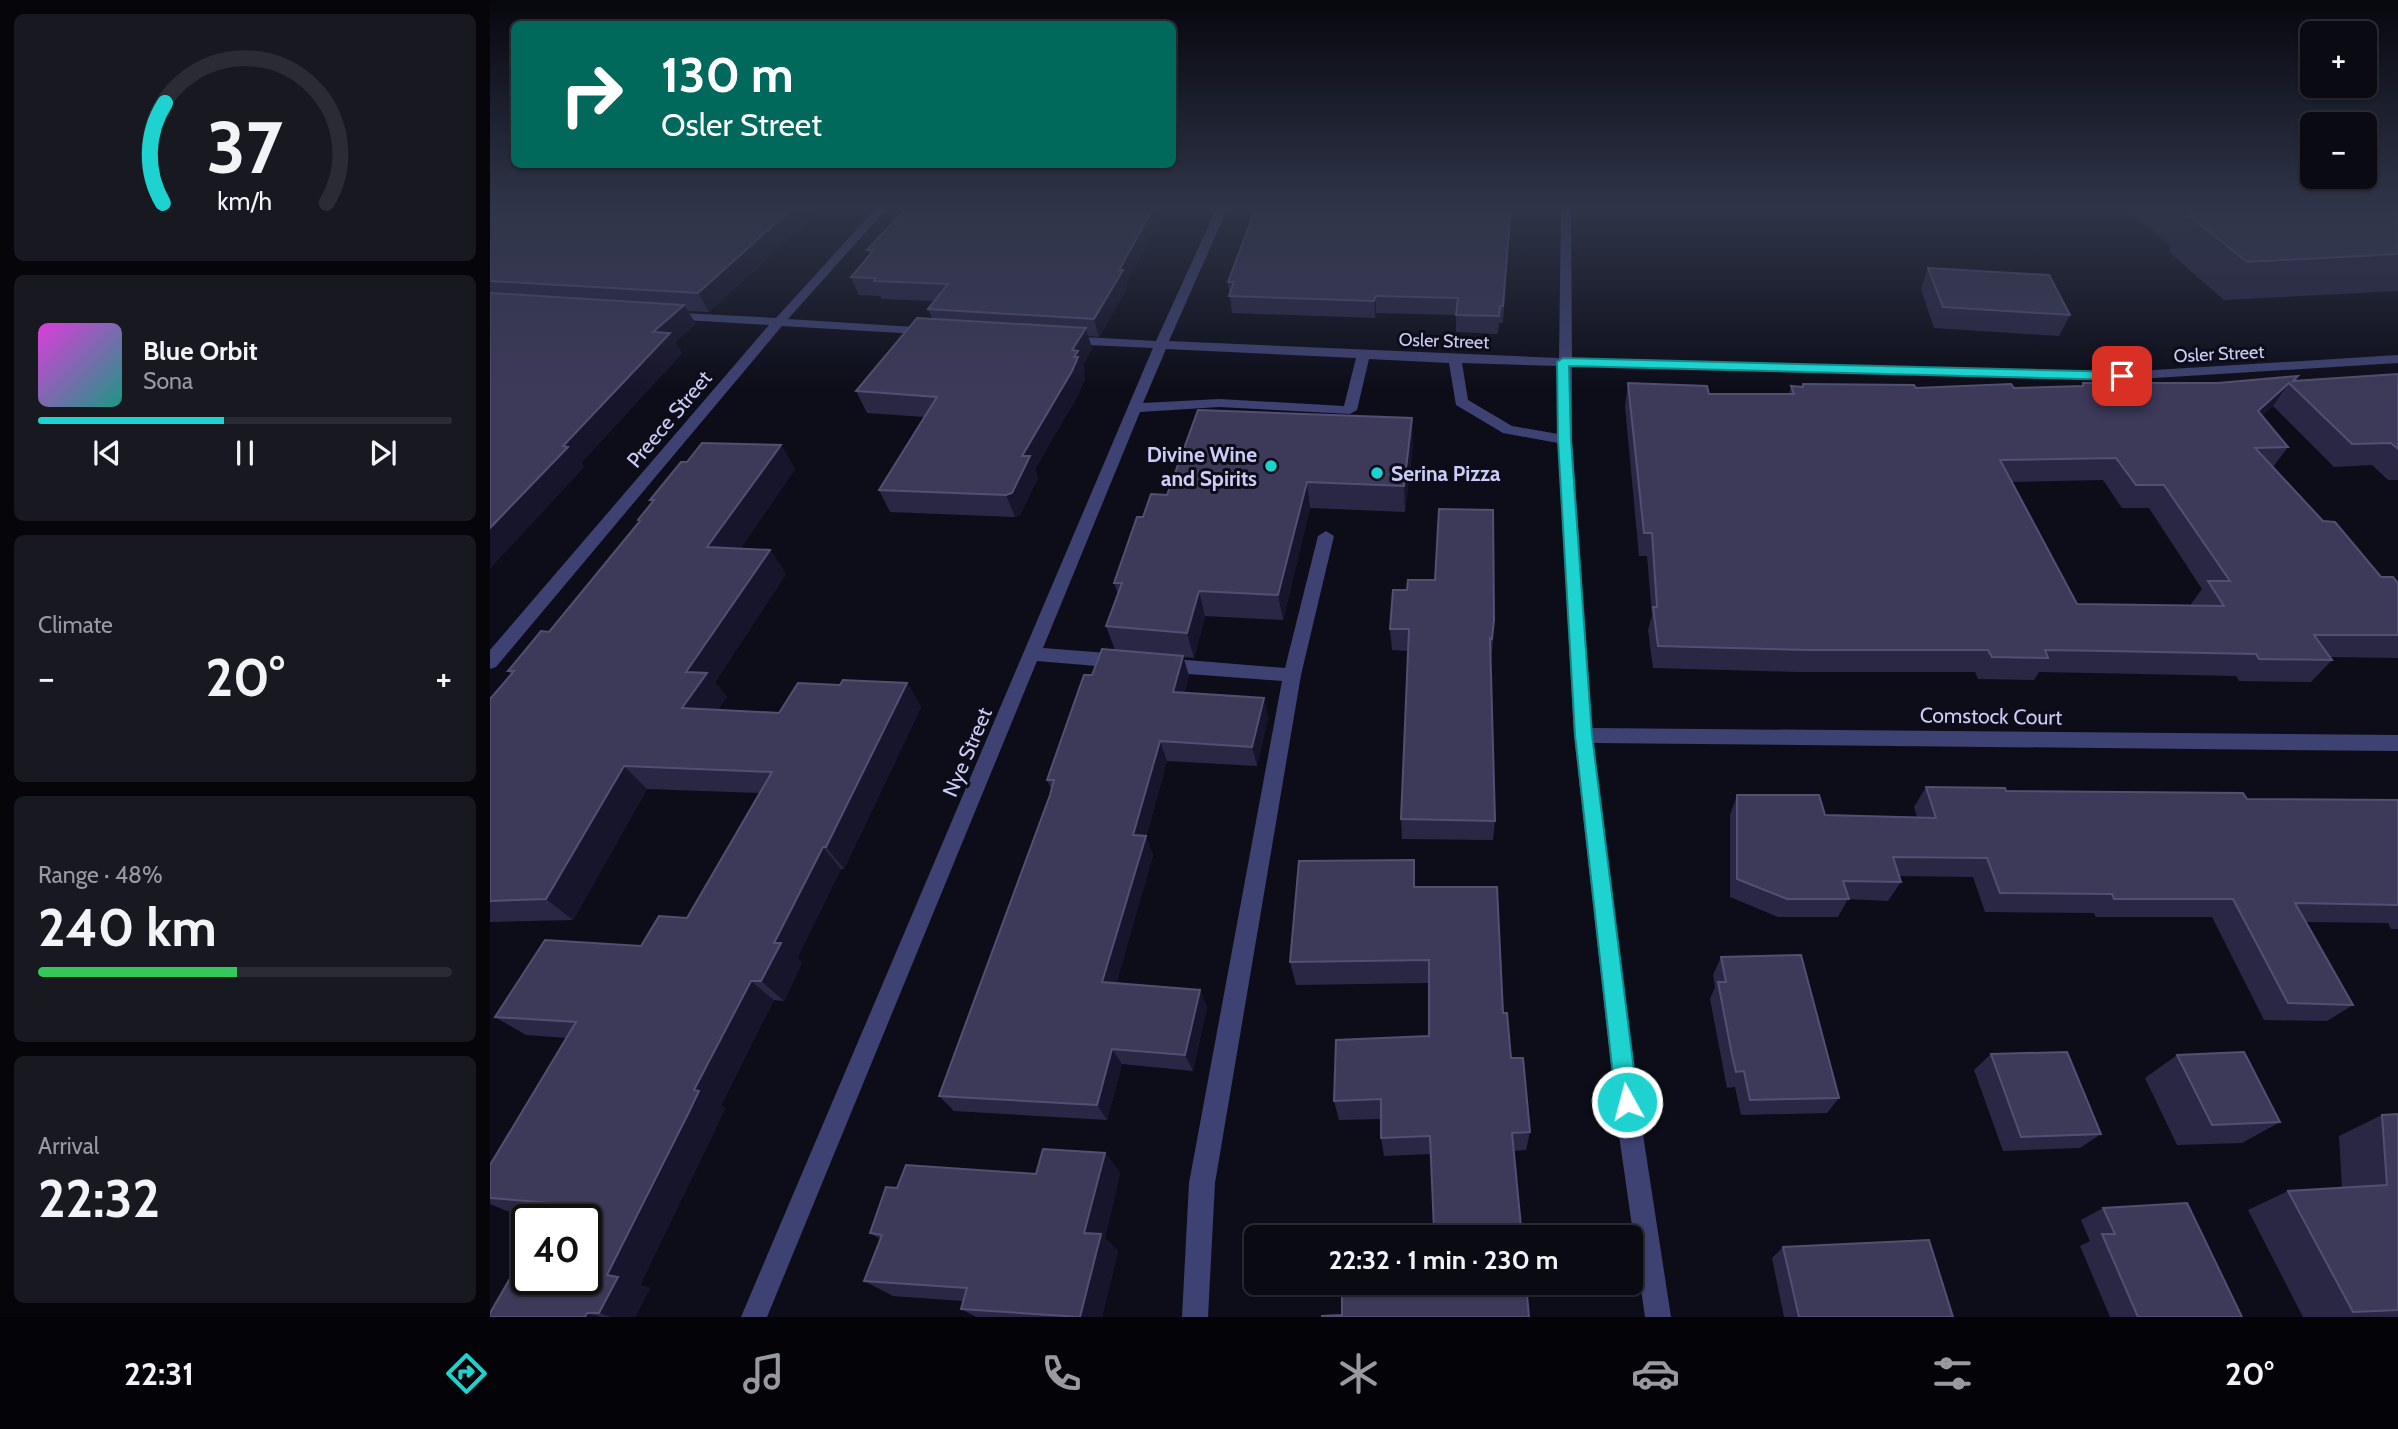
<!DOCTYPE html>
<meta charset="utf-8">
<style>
:root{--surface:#0a0a13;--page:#181821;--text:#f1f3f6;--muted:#999aa0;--line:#2a2b33;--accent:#1dd2cf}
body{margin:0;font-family:Cabin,sans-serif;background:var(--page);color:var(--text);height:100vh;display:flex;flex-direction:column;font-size:26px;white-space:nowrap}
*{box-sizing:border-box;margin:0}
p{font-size:23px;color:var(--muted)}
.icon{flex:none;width:38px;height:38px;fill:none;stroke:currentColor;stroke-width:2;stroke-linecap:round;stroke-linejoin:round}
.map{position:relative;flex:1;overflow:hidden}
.side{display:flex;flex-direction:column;gap:14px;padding:14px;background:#06060a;width:490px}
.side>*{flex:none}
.top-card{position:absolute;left:21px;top:21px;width:665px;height:147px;border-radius:10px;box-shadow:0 2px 5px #0004,0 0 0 2px var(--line);background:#00695c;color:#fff;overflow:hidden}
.controls{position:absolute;left:1810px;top:21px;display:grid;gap:14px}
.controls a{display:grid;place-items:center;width:77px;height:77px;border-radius:10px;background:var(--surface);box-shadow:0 2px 5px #0004,0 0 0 2px var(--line);font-size:35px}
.speed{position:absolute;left:21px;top:1204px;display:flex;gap:14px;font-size:35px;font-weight:700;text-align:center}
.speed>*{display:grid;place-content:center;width:91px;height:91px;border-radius:50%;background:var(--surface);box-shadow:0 2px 5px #0004,0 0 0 2px var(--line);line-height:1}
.speed .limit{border:4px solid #111;border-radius:10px;background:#fff;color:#111}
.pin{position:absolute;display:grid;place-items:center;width:60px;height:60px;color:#fff;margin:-30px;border-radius:14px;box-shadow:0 4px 10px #0006}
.me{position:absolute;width:77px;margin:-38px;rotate:353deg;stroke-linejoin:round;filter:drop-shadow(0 0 5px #0008)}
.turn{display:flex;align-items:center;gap:24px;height:147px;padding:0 35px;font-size:32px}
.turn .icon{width:91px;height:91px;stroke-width:2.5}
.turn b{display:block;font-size:49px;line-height:60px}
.big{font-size:52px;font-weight:800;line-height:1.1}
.side .widget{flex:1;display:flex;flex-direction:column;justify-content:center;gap:10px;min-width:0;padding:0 24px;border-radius:10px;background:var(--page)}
.side .dial{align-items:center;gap:0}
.dial svg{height:182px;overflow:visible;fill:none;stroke:var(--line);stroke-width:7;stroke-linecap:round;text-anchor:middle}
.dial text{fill:var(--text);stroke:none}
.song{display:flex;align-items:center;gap:21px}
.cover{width:84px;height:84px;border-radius:10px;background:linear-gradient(135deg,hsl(300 70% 55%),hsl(170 70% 35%))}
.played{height:7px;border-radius:4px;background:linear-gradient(90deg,var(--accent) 45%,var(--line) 45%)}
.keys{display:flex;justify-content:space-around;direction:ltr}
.heat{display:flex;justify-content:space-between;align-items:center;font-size:38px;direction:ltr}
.charge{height:10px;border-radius:5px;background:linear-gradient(90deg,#34c759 48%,var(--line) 0)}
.trip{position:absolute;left:754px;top:1225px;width:399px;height:70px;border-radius:10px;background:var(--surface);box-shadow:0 2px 5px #0004,0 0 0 2px var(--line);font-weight:800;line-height:70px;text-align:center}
.tab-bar{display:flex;height:112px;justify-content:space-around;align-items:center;background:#040408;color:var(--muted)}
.tab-bar .icon{width:49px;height:49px}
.tab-bar .selected{color:var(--accent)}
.tab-bar b{font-size:32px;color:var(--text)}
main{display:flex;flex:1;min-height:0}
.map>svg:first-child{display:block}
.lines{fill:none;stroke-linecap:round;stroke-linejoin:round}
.minor{fill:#3e4272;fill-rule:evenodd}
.wall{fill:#2a2745;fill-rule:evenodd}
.shaded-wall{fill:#17152c}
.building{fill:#3c3959;stroke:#525072;stroke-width:2;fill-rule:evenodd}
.route{fill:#1dd2cf;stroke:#138887;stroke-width:2}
.poi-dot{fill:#1dd2cf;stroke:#0d0d19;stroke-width:2.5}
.labels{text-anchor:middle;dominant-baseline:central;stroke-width:6;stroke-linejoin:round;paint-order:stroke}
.far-street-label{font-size:18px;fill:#ccccf8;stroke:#0d0d19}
.street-label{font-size:21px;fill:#ccccf8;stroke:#0d0d19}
.poi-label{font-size:21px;font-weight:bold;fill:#ccccf8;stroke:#0d0d19;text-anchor:end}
</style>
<main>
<section class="side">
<div class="widget dial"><svg viewBox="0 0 100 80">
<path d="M14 69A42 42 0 1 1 86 69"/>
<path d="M14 69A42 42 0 0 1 15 25" stroke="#1dd2cf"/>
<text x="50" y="56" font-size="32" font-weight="700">37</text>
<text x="50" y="72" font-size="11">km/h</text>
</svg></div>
<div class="widget">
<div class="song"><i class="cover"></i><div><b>Blue Orbit</b><p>Sona</p></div></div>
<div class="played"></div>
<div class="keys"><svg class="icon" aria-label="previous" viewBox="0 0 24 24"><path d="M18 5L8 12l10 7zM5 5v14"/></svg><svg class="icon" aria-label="pause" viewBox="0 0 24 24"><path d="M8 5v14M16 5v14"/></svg><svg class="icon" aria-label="next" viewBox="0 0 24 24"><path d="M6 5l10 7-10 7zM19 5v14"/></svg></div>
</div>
<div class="widget"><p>Climate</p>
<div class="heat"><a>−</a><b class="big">20°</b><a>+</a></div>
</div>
<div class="widget"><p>Range · 48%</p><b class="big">240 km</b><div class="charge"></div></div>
<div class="widget"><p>Arrival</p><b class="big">22:32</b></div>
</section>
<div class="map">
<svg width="1908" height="1317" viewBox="0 0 1908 1317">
<rect width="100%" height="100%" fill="#0d0d19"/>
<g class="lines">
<path class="minor" d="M389 205H400L298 319 440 328 445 329V335L292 326 6 667 0 669V650L279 325 178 319 172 315 174 312 286 318Z
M728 205H739L679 341 1069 358 1071 205H1081L1082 358 1632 372 1908 355V363L1632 380 1082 366V440L1102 728 1908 735V751L1103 743 1152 1128 1181 1317H1155L1128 1128 1084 735 1068 443 1013 433 966 405 959 363 879 359 867 410 860 414 729 407 650 412 553 648 630 654 636 656 639 661 636 666 630 668 547 661 277 1317H251L663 348 576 344 570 340 576 336 666 341ZM676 349 866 358 854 406 729 399 653 403ZM972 363 1069 366 1068 434 1022 426 978 400Z
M836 531 844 536 811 675 725 1183 718 1317H692L699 1183 792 681 672 672 666 670 663 665 666 660 672 658 795 668 828 536Z"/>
</g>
<path class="wall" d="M0 205H335L219 312 198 311 206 324 185 342 192 353 91 463 94 467 0 568Z
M417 205H678L636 283 637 288 609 337 598 336 602 349 593 365 595 372 593 374 595 379 589 393 545 469 548 478 530 515 525 517 400 512 389 490 435 417 377 413 366 391 442 318 438 309 444 301 392 299 390 296 369 295 361 277 380 256 377 250 418 207Z
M1021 205 1013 323H1009L1008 334 966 332V315L886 313 885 318 742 313 738 282Z
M1634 205H1908V291L1734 300 1679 252 1681 247Z
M1438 268 1580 315 1569 336 1444 328 1431 289Z
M1908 374V480H1898L1882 465 1844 467 1783 406 1772 416 1798 447 1783 467 1833 521 1891 577 1908 583V658L1840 657 1842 660 1821 682 1749 681 1746 676 1602 673 1549 672 1544 680 1488 679 1485 672H1311L1163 668 1158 630 1162 615 1157 556H1149L1135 406 1138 383 1219 394H1299L1301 386 1312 387 1313 384 1426 388H1524L1592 386 1593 383H1728L1805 380ZM1613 480 1632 508H1659L1712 589 1701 604 1702 605 1587 604 1522 482Z
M923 444 915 512 820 508 793 620 715 616 704 658 693 657 699 676 694 693 774 698 778 718 767 766 677 761 656 837 663 855 626 984 710 990 717 1007 703 1071 632 1064 617 1120 464 1111 449 1096 562 790 557 780 602 675 625 650 616 626 628 594 624 583 653 517 677 495Z
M291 445 305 469 250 549 280 550 296 574 225 682 237 697 227 710 289 713 350 685 417 683 431 707 354 869H351L307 958 312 963 294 1001 284 1000 231 1105 235 1108 225 1130 150 1285 160 1288 145 1317H0L56 1214 17 1211 0 1204V1165L77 1038 36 1035 5 1017 151 946 197 918 269 793 157 789 83 920 0 922V699L21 674 18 671 59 632 149 522 148 520 162 503 160 500Z
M1003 510V641L1001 660 1005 821 1003 840 912 839 911 819 918 651 902 650 900 629 917 590 945 580Z
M1436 787 1757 799 1908 800V929H1901L1898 923 1816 922 1863 1005 1837 1021 1774 1020 1722 917H1606L1604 913 1495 912 1483 877 1409 876 1411 882 1398 901 1358 899 1348 917H1288L1240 897V815L1247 795 1335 815 1427 817 1424 807Z
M925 887 1013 1013 1021 1058 1040 1132 1036 1150 1023 1151 944 1230 941 1154 894 1156 891 1138V1119L849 1120 844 1101 939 1036V983L806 985 800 962Z
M1231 957 1349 1098 1337 1113 1251 1115 1245 1087 1237 1088 1220 999 1225 987 1223 975Z
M1501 1054 1611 1134 1590 1148 1513 1151 1484 1070Z
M1687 1055 1790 1122 1752 1143 1687 1145 1655 1078Z
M1908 1114V1317H1813L1758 1210 1798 1191 1852 1188 1849 1136 1892 1115Z
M615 1153 630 1173 615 1238 628 1251 612 1317H486L471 1309 473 1301 403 1296 374 1281 390 1239 380 1233 546 1174Z
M1613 1208 1752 1317H1620L1590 1246 1600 1241 1591 1220Z
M1293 1247 1463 1317H1294L1282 1258Z"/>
<path class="shaded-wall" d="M306 205H335L219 312 208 293Z
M665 205H678L636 283 637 288 609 337 604 319Z
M886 296V313L885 318 884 301Z
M194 305 206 324 185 342 192 353 91 463 94 467 0 568V528L73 446 163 332Z
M596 328 602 349 593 365 595 372 593 374 595 379 589 393 545 469 548 478 530 515 525 517 516 495 532 456 582 350Z
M1799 383 1783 406 1753 433 1768 411Z
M922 418 923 444 915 512 914 486Z
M291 445 305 469 234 572 217 547Z
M817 482 820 508 793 620 788 595Z
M280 550 296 574 225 682 237 697 213 732 192 708 196 672Z
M709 591 715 616 704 658 697 633Z
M693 656 699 676 689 712 683 692Z
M417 683 431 707 354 869 336 847Z
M774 698 778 718 767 766 762 747Z
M670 741 677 761 656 837 663 855 622 999 612 982 643 835Z
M134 766 157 789 83 920 56 899Z
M333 847 351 869 307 958 312 963 294 1001 271 981 284 943Z
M261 981 284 1000 231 1105 235 1108 225 1130 150 1285 160 1288 145 1317H122L109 1313 117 1275 204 1090Z
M710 990 717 1007 703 1071 695 1055Z
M622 1049 632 1064 617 1120 607 1105Z
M615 1153 630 1173 615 1238 628 1251 612 1317H590L594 1233Z
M97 1313 111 1317H95Z"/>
<path class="building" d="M0 205H306L208 293 0 281Z
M419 205H665L629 270H633L604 319 438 309 458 284 384 281 386 278 361 277 384 250H377Z
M767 205H1021L1013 306H1010L1009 316 966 315 968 298 886 296 884 301 739 296 744 282H738Z
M1695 205H1908V254L1757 262 1699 215 1705 214Z
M1438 268 1559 275 1580 315 1453 307Z
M0 293 194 305 163 332 180 333 73 446 78 447 0 528Z
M427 318 596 328 582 350 588 351 584 357H588L582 371 532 456H540L522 493 516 495 389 490 447 397 366 391Z
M1908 374V449L1901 443 1862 444 1799 383 1768 411 1798 447 1765 448 1833 521 1845 522 1891 577H1903L1908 583V635H1824L1842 660 1769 659 1766 654 1618 651 1555 650 1558 658 1502 657 1498 650H1320L1168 646 1163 607H1167L1162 533H1154L1138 383 1217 386 1219 394H1304L1301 386 1313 387V384L1424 385 1426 388 1521 384 1524 388 1593 386V383H1728L1808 376 1803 381ZM1626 458 1646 485H1674L1740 581H1718L1734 606 1587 604 1510 460Z
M708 410 922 418 914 486 817 482 788 595 709 591 697 633 616 626 632 583H624L647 517H653L661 494 677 495Z
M212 443 291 445 217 547 280 550 196 672 217 673 192 708 289 713 308 683 350 685 353 680 417 683 336 847H333L284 943H291L271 981H261L204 1090 209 1091 198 1114 117 1275 128 1277 109 1313H97L95 1317H0V1313L37 1249V1279H96V1220H53L62 1203 0 1198V1165L86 1022 5 1017 55 940 151 946 169 916 197 918 282 772 134 766 56 899 0 901V699L24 671H18L51 631 59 632 150 521 148 520 164 500H160L191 462H197Z
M949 509 1003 510 1004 620 1002 639 1000 638 1005 821 911 819 919 629H900L903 590H917L918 580H945Z
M612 649 693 656 683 692 774 698 762 747 670 741 643 835 656 836 612 982 710 990 695 1055 622 1049 607 1105 449 1096 560 795 564 780H557L594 675H602Z
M1436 787 1515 788 1516 791 1753 793 1757 799 1908 800V905L1805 903 1863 1005 1798 1003 1743 899H1624L1622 894 1510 893 1497 858 1403 857 1411 882 1353 881 1359 899H1297L1247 879V795H1329L1335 815 1446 818Z
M924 860V887H1007L1013 1013H1017L1021 1058H1033L1040 1132 1022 1133 1032 1237H853V1235L944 1230 940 1136 891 1138V1099L844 1101 846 1040 939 1036V960L800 962 809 861Z
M1311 955 1349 1098 1260 1100 1254 1071 1246 1072 1242 1055 1228 982H1236L1231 957Z
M1577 1052 1611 1134 1531 1137 1501 1054Z
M1754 1052 1790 1122 1722 1125 1687 1055Z
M1908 1114V1310L1863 1312 1798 1191 1897 1185 1892 1115Z
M553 1149 615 1153 594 1233 611 1234 590 1317 471 1309 477 1288 374 1281 392 1235 380 1233 396 1187 407 1188 416 1165 546 1174Z
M1697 1203 1752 1317H1648L1612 1234H1625L1613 1208Z
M1439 1240 1463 1317H1309L1293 1247Z
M852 1283H1036L1039 1317H832V1316L852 1315Z"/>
<linearGradient id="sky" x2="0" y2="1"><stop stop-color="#07070e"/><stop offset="0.53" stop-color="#2f3549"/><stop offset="1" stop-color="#2f3549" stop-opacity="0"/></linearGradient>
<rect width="1908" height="390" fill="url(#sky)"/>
<path class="route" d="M1073 358 1632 372 1638 376 1632 380 1079 366 1081 440 1102 735 1148 1102 1144 1110 1137 1113 1129 1110 1126 1102 1085 735 1068 440 1067 362Z"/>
<g class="poi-dot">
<circle cx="781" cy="466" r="7"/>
<circle cx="887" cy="473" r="7"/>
</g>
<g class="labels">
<g class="far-street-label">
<text transform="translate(954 341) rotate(2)">Osler Street</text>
<text transform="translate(1729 354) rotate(-3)">Osler Street</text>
</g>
<g class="street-label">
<text transform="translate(179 419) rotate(-50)">Preece Street</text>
<text transform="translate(1501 716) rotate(1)">Comstock Court</text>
<text transform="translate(477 752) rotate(-67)">Nye Street</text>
</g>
<g class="poi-label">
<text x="767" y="454">Divine Wine<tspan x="767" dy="24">and Spirits</tspan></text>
<text x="901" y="473" text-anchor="start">Serina Pizza</text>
</g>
</g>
</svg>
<div class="controls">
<a>+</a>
<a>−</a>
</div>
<div class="speed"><div class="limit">40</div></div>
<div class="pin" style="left:1632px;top:376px;background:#d93025"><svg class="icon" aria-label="arrive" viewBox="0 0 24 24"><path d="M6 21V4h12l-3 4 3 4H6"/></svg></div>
<svg class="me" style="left:1137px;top:1102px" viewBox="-20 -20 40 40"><circle r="17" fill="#1dd2cf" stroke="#fff" stroke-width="3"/><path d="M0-11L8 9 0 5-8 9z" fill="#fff"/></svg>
<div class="trip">22:32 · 1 min · 230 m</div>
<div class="top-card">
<div class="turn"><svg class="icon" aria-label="right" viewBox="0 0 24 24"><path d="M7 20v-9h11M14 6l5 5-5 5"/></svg><div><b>130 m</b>Osler Street</div></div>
</div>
</div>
</main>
<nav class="tab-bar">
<b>22:31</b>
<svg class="icon selected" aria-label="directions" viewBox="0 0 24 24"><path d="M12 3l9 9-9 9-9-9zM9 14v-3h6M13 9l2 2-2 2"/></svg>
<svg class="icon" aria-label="music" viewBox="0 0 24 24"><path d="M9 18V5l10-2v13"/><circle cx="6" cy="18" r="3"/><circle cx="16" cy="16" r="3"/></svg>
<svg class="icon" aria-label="phone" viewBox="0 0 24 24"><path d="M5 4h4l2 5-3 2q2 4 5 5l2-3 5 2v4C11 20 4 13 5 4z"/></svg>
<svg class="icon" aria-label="climate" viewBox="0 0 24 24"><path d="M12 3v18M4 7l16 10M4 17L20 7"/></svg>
<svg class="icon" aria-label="car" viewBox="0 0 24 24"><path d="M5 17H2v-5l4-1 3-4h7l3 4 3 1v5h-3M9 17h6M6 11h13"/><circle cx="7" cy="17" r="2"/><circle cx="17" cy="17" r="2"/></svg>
<svg class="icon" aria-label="filters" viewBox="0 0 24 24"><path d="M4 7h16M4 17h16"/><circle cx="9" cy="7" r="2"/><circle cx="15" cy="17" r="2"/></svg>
<b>20°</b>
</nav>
